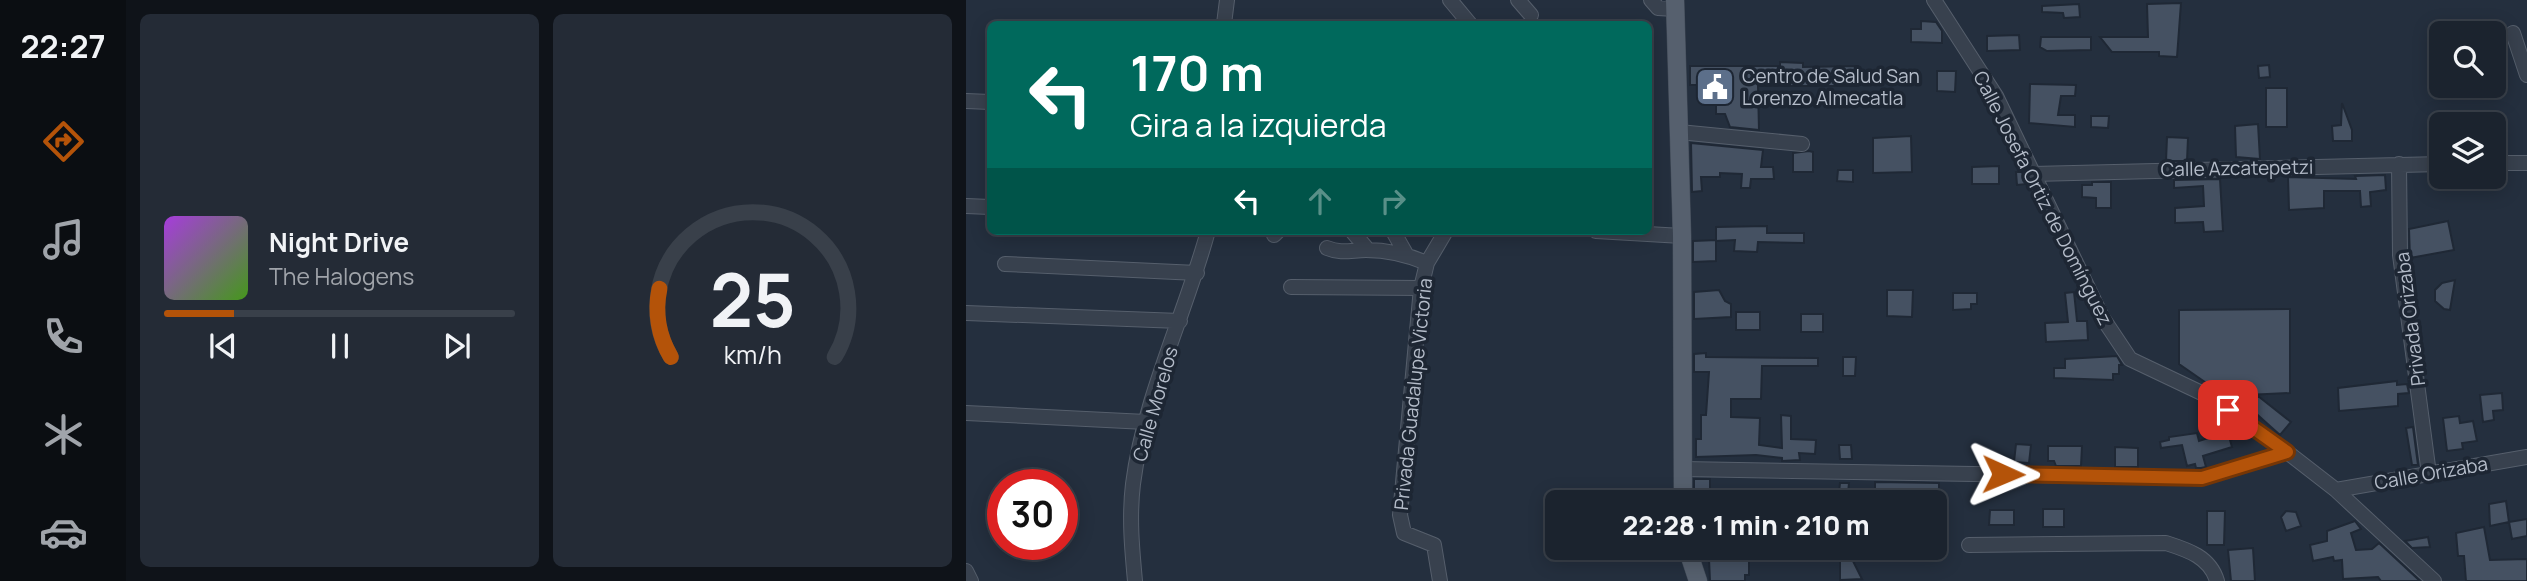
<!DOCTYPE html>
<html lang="es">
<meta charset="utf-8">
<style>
:root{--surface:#1b232e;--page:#242b36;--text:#f1f3f6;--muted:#a0a4aa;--line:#39404a;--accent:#b45309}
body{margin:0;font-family:Manrope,sans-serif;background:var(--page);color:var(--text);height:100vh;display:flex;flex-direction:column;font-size:26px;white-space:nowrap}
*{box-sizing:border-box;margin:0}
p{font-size:23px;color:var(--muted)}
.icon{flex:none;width:38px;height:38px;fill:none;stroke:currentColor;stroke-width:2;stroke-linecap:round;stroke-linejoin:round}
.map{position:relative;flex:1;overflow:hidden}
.details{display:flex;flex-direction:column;gap:14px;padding:14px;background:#0f1319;width:840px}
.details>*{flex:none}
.guide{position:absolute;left:21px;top:21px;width:665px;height:214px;border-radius:10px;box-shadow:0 4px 18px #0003,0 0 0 2px var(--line);background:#00695c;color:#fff;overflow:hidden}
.controls{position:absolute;left:1463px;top:21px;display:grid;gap:14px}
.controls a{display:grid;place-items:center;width:77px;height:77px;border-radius:10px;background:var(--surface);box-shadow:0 4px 18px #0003,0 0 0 2px var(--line);font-size:35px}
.speed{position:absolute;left:21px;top:469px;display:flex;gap:14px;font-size:35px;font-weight:700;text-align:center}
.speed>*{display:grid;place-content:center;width:91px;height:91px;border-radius:50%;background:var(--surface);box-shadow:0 4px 18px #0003,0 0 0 2px var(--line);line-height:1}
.speed .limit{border:10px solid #d22;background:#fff;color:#111}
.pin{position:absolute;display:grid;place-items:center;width:60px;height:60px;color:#fff;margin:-30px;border-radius:14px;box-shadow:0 4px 10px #0006}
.me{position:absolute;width:77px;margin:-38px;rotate:91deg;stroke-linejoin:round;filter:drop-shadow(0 0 5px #0008)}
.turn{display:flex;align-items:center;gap:24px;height:147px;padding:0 28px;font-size:32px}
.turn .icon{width:91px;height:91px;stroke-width:2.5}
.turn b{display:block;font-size:49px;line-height:60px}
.lanes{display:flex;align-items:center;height:66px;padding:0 28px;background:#0003;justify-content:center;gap:35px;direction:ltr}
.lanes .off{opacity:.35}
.details .card{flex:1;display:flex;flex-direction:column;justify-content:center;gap:10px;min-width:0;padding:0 24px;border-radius:10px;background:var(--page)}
.details .dial{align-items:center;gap:0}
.dial svg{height:182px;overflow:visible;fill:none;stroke:var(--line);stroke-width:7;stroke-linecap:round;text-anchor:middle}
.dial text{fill:var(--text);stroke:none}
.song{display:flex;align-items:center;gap:21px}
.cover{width:84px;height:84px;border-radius:10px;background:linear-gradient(135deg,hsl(280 70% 55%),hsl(100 70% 35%))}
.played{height:7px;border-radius:4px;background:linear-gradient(90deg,var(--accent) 20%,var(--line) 20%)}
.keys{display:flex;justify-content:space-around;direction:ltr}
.details .tiles{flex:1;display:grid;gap:14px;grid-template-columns:repeat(2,1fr)}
.trip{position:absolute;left:579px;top:490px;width:402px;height:70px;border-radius:10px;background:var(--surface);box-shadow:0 4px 18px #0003,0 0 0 2px var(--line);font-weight:800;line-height:70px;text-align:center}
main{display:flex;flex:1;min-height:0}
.menu{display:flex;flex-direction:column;width:126px;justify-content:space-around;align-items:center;background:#0b0e12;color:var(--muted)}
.menu .icon{width:49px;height:49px}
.menu .active{color:var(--accent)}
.menu b{font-size:32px;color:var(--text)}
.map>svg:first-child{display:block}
.building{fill:#455162;stroke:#1f2835;stroke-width:2}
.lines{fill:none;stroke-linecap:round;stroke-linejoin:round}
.minor-casing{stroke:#565f6c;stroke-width:16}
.major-casing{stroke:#414a57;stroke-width:19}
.minor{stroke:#38414e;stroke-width:14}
.major{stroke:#56606e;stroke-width:18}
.route-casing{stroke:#753606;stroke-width:18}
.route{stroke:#b45309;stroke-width:12}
.labels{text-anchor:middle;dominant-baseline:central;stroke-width:7;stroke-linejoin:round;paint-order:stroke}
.poi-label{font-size:19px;fill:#b4bcc9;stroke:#1d2633;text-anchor:start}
.street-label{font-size:19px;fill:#b4bcc9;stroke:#1d2633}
</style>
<main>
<nav class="menu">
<b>22:27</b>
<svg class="icon active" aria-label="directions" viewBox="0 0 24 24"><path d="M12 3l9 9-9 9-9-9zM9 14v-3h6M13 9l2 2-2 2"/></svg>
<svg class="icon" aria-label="music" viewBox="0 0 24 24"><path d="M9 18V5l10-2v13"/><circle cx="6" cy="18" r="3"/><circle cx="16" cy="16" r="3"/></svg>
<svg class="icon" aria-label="phone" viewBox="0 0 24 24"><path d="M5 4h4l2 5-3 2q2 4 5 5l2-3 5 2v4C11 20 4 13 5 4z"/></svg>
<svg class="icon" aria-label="climate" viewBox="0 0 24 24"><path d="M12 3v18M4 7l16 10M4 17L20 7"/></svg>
<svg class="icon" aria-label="car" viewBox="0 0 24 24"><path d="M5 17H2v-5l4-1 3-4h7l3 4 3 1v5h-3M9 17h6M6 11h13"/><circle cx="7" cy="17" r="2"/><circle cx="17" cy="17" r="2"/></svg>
</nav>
<section class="details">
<div class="tiles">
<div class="card">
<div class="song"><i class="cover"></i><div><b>Night Drive</b><p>The Halogens</p></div></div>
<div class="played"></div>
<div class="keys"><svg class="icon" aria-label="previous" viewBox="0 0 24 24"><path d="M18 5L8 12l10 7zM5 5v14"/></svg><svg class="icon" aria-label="pause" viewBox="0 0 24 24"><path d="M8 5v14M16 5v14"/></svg><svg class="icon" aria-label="next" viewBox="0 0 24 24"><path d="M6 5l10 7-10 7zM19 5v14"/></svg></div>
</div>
<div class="card dial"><svg viewBox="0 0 100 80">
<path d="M14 69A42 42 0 1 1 86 69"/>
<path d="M14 69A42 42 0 0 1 9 39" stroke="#b45309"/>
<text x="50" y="56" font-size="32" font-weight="700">25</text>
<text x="50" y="72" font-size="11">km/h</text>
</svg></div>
</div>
</section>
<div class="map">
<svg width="1561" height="581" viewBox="0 0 1561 581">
<rect width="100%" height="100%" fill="#242f3e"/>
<path class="building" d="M1215 3 1211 57 1193 56V52H1146L1134 37H1182L1181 4Z
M1113 4 1114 17 1098 18 1097 13 1076 12V6Z
M955 21 970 22 976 31V43L945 42V29H955Z
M1053 35 1054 50 1021 51V36Z
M1075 37H1125V50L1081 51 1074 47Z
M814 62 837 63V67L892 66V86H792L793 130 764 127 759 114H750V85H724V66H814Z
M1303 65 1304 77 1293 78 1292 66Z
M971 71H990L989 92 971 91Z
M1064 84 1110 85 1109 96H1095L1092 115H1109V127L1063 123Z
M1300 88H1321V127H1300Z
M1376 103 1386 130V141H1367L1366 126 1375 125Z
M1125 116H1143L1142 128 1125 127Z
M1292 124 1294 159 1270 157 1269 126Z
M945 136 946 172 907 173V138Z
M1201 137 1222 138 1221 161H1200Z
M725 143 797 150 795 167H807L808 179H785L784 188H775L776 174 754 173V177H735L736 191 726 192Z
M843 151 847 152V172H827V153Z
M1033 166V184H1006V167Z
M872 170H887V182L871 181Z
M1050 172H1056L1061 184 1051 185Z
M1419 175 1420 190 1404 192 1405 206 1395 207 1394 191H1358V208L1323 210 1322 177 1390 179 1389 176Z
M1254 179 1257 231 1238 232 1237 222 1209 223V208L1238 206 1237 186 1208 188V180Z
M1126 182H1145V208H1130V198L1116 197V185H1126Z
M1482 221 1488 250 1444 258 1443 229Z
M801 226V233H838V243L792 242 791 252 768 251 769 240 750 241V261L727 262V241L750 240V227Z
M1489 280 1484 310 1478 309 1469 301V290L1476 283Z
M753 290 759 301 765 304V317L728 319V292Z
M921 290H947L946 317 921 316Z
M1108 292 1111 321H1121L1122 340 1080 342 1079 323 1102 322 1099 293Z
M987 293H1011V304H1005V309L987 310Z
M1324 309V393L1259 396 1213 364V310Z
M770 312H794V330H770Z
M835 314H857V332H835Z
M740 353V357L852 358V366H796L795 399H765V417L794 418 793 445 816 448 815 415 825 416V439L850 440 849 454 833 453 834 460 816 461V458L790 455 730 457V439H735V415H740L743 372H728V354Z
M1151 356 1156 365H1153V374H1147V380L1088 378V368H1099V359Z
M877 357H890L889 376H877Z
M1431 381V385L1441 384 1443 393 1432 394V406L1373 411 1372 388Z
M1536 393 1537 410 1527 411 1528 420 1517 422 1514 395Z
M1292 396 1325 422 1314 435 1285 409Z
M1493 416 1494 423 1507 421 1511 441 1496 443 1497 449 1481 451 1477 418Z
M1268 426 1280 435 1264 440 1266 447 1237 456 1240 467 1235 468H1230L1229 464 1221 466 1216 445 1195 448 1194 442 1203 440V437L1231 433 1233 441 1267 430Z
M1447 427 1452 465H1446L1440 428Z
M1050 444 1065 445 1063 463 1048 462Z
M873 445H885L886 459H874Z
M1082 446H1116L1115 466H1090L1088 461H1082Z
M1149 447 1172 448V467H1149Z
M728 479H744V502H728Z
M909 482 973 483V502H872L874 483H883L882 493 909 494Z
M1540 501 1543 522 1524 526 1523 504Z
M1077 509H1098V527H1077Z
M1024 510H1048V525H1023Z
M1241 511H1259L1258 545H1241Z
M1320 511 1330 512 1335 526 1320 531 1315 517Z
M1561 519V536L1546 539 1543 522Z
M1389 521 1395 529 1385 533 1390 550 1406 549 1413 543 1454 581H1415L1412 577 1377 579 1376 560 1368 561 1367 557 1347 561 1344 545 1361 541V531Z
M1518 527 1524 560 1561 559V581H1500L1498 556H1492L1490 533Z
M1462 537 1464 547 1446 548 1439 541Z
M880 548H899L900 559 885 560Z
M1287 548 1289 581H1265L1262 550Z
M743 559H783V575H779V581H744Z
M874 561H887L896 579 874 580Z"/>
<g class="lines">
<g class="minor-casing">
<path id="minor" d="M484 0 504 24
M552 0 565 15
M685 0 692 8 709 9
M968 0 1030 96 1136 317 1164 359 1244 397 1321 452 1370 490 1468 581
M258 24 261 0
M1547 33 1561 75
M0 101 24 102
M713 132 836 144
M1528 163H1561
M1433 164 1434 255 1463 474
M1067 174 1475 164
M0 206 24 207
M386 231 402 250
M427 231 440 254
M630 231 716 236
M308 235 312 231
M361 248C375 254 386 250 400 250 421 250 442 255 461 263
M39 264 231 273
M325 287 455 288
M0 313 214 321
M0 413 180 422
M717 469 1236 478 1321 452
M1370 490 1561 457
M1003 545 1200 543C1222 550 1244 557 1251 581
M0 571 5 581
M169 581C166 549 163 517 167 484 178 397 219 315 242 231
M474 581 468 545 438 533 434 515 455 288 461 263 480 231"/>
</g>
<g class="major-casing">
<path id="major" d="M709 0 716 236 717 502
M721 548 732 581"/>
</g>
<use href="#minor" class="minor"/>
<use href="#major" class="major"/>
</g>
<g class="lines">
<g class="route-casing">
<path id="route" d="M1037 474 1236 478 1321 452 1262 410"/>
</g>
<use href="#route" class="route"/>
</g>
<defs>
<g id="civic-square" transform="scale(2.0125)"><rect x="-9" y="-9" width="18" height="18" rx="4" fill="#5c6f8a" stroke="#1d2633"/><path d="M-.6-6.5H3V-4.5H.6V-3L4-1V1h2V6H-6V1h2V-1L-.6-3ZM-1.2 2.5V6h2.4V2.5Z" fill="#fff"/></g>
</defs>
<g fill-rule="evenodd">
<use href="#civic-square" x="749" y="87"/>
</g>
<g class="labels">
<g class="poi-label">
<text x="776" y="76">Centro de Salud San<tspan x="776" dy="22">Lorenzo Almecatla</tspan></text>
</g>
<g class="street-label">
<text transform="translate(1271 168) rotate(-1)">Calle Azcatepetzi</text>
<text transform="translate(1077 198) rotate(63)">Calle Josefa Ortiz de Domínguez</text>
<text transform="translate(1444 319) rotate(-97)">Privada Orizaba</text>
<text transform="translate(447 394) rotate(-84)">Privada Guadalupe Victoria</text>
<text transform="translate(189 404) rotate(-74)">Calle Morelos</text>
<text transform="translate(1465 473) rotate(-10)">Calle Orizaba</text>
</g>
</g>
</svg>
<div class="controls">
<a><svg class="icon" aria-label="search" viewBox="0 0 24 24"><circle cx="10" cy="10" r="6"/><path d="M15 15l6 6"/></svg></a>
<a><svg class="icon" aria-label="layers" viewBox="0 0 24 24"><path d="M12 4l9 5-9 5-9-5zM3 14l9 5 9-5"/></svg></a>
</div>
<div class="speed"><div class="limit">30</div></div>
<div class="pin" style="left:1262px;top:410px;background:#d93025"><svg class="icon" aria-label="arrive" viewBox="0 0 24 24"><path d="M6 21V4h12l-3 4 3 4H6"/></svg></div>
<svg class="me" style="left:1037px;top:474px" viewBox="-20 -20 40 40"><path d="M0-17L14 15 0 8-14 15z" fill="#b45309" stroke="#fff" stroke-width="4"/></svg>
<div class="trip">22:28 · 1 min · 210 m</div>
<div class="guide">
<div class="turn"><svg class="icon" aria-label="left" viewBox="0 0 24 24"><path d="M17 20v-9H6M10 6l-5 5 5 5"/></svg><div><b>170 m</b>Gira a la izquierda</div></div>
<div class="lanes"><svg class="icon" aria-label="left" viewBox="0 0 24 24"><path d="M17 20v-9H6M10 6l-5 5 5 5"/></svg><svg class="icon off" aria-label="ahead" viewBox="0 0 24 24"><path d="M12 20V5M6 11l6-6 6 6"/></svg><svg class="icon off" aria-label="right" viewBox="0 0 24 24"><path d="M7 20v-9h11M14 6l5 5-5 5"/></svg></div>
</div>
</div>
</main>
